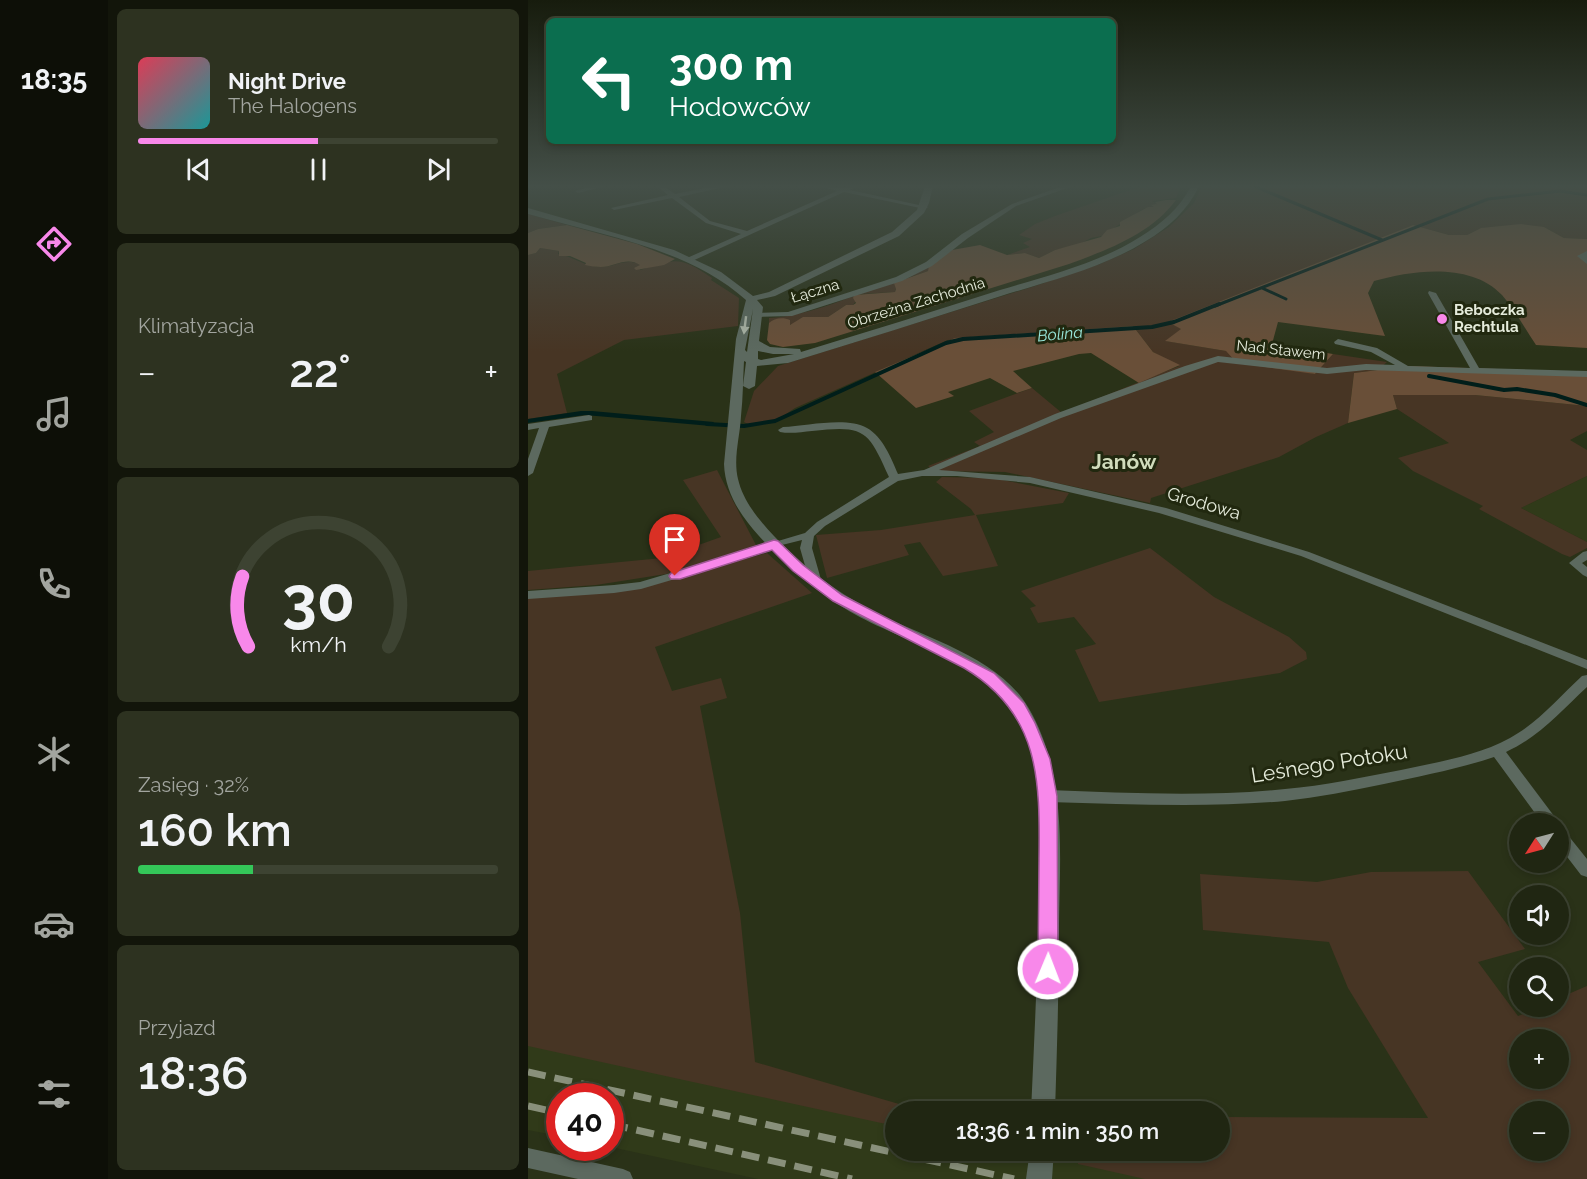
<!DOCTYPE html>
<html lang="pl">
<meta charset="utf-8">
<style>
:root{--surface:#202612;--page:#2d3220;--text:#f1f3f6;--muted:#a2a59f;--line:#3d4332;--accent:#f888ea}
body{margin:0;font-family:Raleway,sans-serif;background:var(--page);color:var(--text);height:100vh;display:flex;flex-direction:column;font-size:22px;white-space:nowrap}
*{box-sizing:border-box;margin:0}
p{font-size:20px;color:var(--muted)}
.icon{flex:none;width:33px;height:33px;fill:none;stroke:currentColor;stroke-width:2;stroke-linecap:round;stroke-linejoin:round}
.map{position:relative;flex:1;overflow:hidden}
.sheet{display:flex;flex-direction:column;gap:9px;padding:9px;background:#12150a;width:420px}
.sheet>*{flex:none}
.top-card{position:absolute;left:18px;top:18px;width:570px;height:126px;border-radius:9px;box-shadow:0 3px 9px #0003,0 0 0 2px var(--line);background:#0b6e4f;color:#fff;overflow:hidden}
.needle{width:39px;rotate:234deg}
.tools{position:absolute;left:981px;top:813px;display:grid;gap:12px}
.tools a{display:grid;place-items:center;width:60px;height:60px;border-radius:50%;background:var(--surface);box-shadow:0 3px 9px #0003,0 0 0 2px var(--line);font-size:30px}
.speed{position:absolute;left:18px;top:1083px;display:flex;gap:12px;font-size:30px;font-weight:700;text-align:center}
.speed>*{display:grid;place-content:center;width:78px;height:78px;border-radius:50%;background:var(--surface);box-shadow:0 3px 9px #0003,0 0 0 2px var(--line);line-height:1}
.speed .limit{border:9px solid #d22;background:#fff;color:#111}
.pin{position:absolute;display:grid;place-items:center;width:51px;height:51px;color:#fff;margin:-62px -26px;border-radius:50% 50% 50% 0;rotate:-45deg;box-shadow:0 0 6px #0007}
.pin .icon{rotate:45deg}
.me{position:absolute;width:66px;margin:-33px;rotate:1deg;stroke-linejoin:round;filter:drop-shadow(0 0 4px #0008)}
.turn{display:flex;align-items:center;gap:21px;height:126px;padding:0 24px;font-size:27px}
.turn .icon{width:78px;height:78px;stroke-width:2.5}
.turn b{display:block;font-size:42px;line-height:51px}
.big{font-size:45px;font-weight:600;line-height:1.1}
.sheet .card{flex:1;display:flex;flex-direction:column;justify-content:center;gap:9px;min-width:0;padding:0 21px;border-radius:9px;background:var(--page)}
.sheet .dial{align-items:center;gap:0}
.dial svg{height:156px;overflow:visible;fill:none;stroke:var(--line);stroke-width:7;stroke-linecap:round;text-anchor:middle}
.dial text{fill:var(--text);stroke:none}
.song{display:flex;align-items:center;gap:18px}
.cover{width:72px;height:72px;border-radius:9px;background:linear-gradient(135deg,hsl(350 70% 55%),hsl(180 70% 35%))}
.played{height:6px;border-radius:3px;background:linear-gradient(90deg,var(--accent) 50%,var(--line) 50%)}
.keys{display:flex;justify-content:space-around;direction:ltr}
.heat{display:flex;justify-content:space-between;align-items:center;font-size:33px;direction:ltr}
.charge{height:9px;border-radius:4px;background:linear-gradient(90deg,#34c759 32%,var(--line) 0)}
.trip{position:absolute;left:357px;top:1101px;width:345px;height:60px;border-radius:30px;background:var(--surface);box-shadow:0 3px 9px #0003,0 0 0 2px var(--line);font-weight:600;line-height:60px;text-align:center}
main{display:flex;flex:1;min-height:0}
.menu{display:flex;flex-direction:column;width:108px;justify-content:space-around;align-items:center;background:#0d0f07;color:var(--muted)}
.menu .icon{width:42px;height:42px}
.menu .on{color:var(--accent)}
.menu b{font-size:27px;color:var(--text)}
.map>svg:first-child{display:block}
.built{fill:#303a19}
.green{fill:#473524;fill-rule:evenodd}
.forest{fill:#694f38}
.water{fill:#001e1a}
.lines{fill:none;stroke-linecap:round;stroke-linejoin:round}
.stream-far1{stroke:#001e1a;stroke-width:3}
.stream{stroke:#001e1a;stroke-width:4}
.minor{fill:#5c695f;fill-rule:evenodd}
.tertiary{fill:#5c695f;fill-rule:evenodd}
.rail{stroke:#89907b;stroke-width:7;stroke-dasharray:18 9;stroke-linecap:butt}
.oneway{fill:#aeb7a9}
.route{fill:#f888ea;stroke:#a15898;stroke-width:1.5}
.poi-dot{fill:#f888ea;stroke:#21280f;stroke-width:2}
.labels{text-anchor:middle;dominant-baseline:central;stroke-width:6;stroke-linejoin:round;paint-order:stroke}
.far-street-label{font-size:15px;fill:#e5ebdb;stroke:#21280f}
.far-poi-label{font-size:15px;font-weight:bold;fill:#e5ebdb;stroke:#21280f;text-anchor:start}
.far-water-label{font-size:16px;font-style:italic;fill:#98e7db;stroke:#21280f}
.street-label{font-size:18px;fill:#e5ebdb;stroke:#21280f}
.quarter-label{font-size:21px;font-weight:bold;fill:#d1dcbc;stroke:#21280f}
.near-street-label{font-size:21px;fill:#e5ebdb;stroke:#21280f}
</style>
<main>
<nav class="menu">
<b>18:35</b>
<svg class="icon on" aria-label="directions" viewBox="0 0 24 24"><path d="M12 3l9 9-9 9-9-9zM9 14v-3h6M13 9l2 2-2 2"/></svg>
<svg class="icon" aria-label="music" viewBox="0 0 24 24"><path d="M9 18V5l10-2v13"/><circle cx="6" cy="18" r="3"/><circle cx="16" cy="16" r="3"/></svg>
<svg class="icon" aria-label="phone" viewBox="0 0 24 24"><path d="M5 4h4l2 5-3 2q2 4 5 5l2-3 5 2v4C11 20 4 13 5 4z"/></svg>
<svg class="icon" aria-label="climate" viewBox="0 0 24 24"><path d="M12 3v18M4 7l16 10M4 17L20 7"/></svg>
<svg class="icon" aria-label="car" viewBox="0 0 24 24"><path d="M5 17H2v-5l4-1 3-4h7l3 4 3 1v5h-3M9 17h6M6 11h13"/><circle cx="7" cy="17" r="2"/><circle cx="17" cy="17" r="2"/></svg>
<svg class="icon" aria-label="filters" viewBox="0 0 24 24"><path d="M4 7h16M4 17h16"/><circle cx="9" cy="7" r="2"/><circle cx="15" cy="17" r="2"/></svg>
</nav>
<section class="sheet">
<div class="card">
<div class="song"><i class="cover"></i><div><b>Night Drive</b><p>The Halogens</p></div></div>
<div class="played"></div>
<div class="keys"><svg class="icon" aria-label="previous" viewBox="0 0 24 24"><path d="M18 5L8 12l10 7zM5 5v14"/></svg><svg class="icon" aria-label="pause" viewBox="0 0 24 24"><path d="M8 5v14M16 5v14"/></svg><svg class="icon" aria-label="next" viewBox="0 0 24 24"><path d="M6 5l10 7-10 7zM19 5v14"/></svg></div>
</div>
<div class="card"><p>Klimatyzacja</p>
<div class="heat"><a>−</a><b class="big">22°</b><a>+</a></div>
</div>
<div class="card dial"><svg viewBox="0 0 100 80">
<path d="M14 69A42 42 0 1 1 86 69"/>
<path d="M14 69A42 42 0 0 1 11 33" stroke="#f888ea"/>
<text x="50" y="56" font-size="32" font-weight="700">30</text>
<text x="50" y="72" font-size="11">km/h</text>
</svg></div>
<div class="card"><p>Zasięg · 32%</p><b class="big">160 km</b><div class="charge"></div></div>
<div class="card"><p>Przyjazd</p><b class="big">18:36</b></div>
</section>
<div class="map">
<svg width="1059" height="1179" viewBox="0 0 1059 1179">
<rect width="100%" height="100%" fill="#2a3218"/>
<path class="built" d="M1059 476V542L993 508Z
M0 1028 367 1114 368 1150 539 1151 674 1179H230L83 1147 82 1096H32L31 1136 0 1130Z"/>
<path class="green" d="M621 186H653L648 198 624 201 630 204 626 207 615 209 574 236 563 238 550 245 527 250 511 258 497 253 479 255 502 247 495 243 504 239 491 235 507 224 527 216 605 189Z
M674 186H1059V239L1036 238 1016 227 953 228 939 235H921L885 225 641 322 654 329 638 341 698 351 787 374 805 354 859 362 850 370 826 373 820 423 788 437 751 457 623 498 622 503 477 472 406 471 400 466 452 446 446 442 466 432 441 411 504 388 534 413 651 366 625 352 605 326 420 340 267 408 249 420 224 426 216 422 226 391 250 366 504 287 572 264 606 249 641 227 666 203Z
M0 214 39 225 10 229 0 233Z
M12 248 31 251 30 254C44 256 60 268 73 267 86 267 96 258 112 264V270C147 258 153 256 184 278L183 280 211 298 210 326 96 340 29 374 39 413 0 419V255L8 253Z
M412 258 400 271 370 281 367 292 333 294 325 305H318L300 317H287L265 325 241 323V318C292 316 365 279 412 258Z
M865 395H947L1059 406V431L1042 440 1059 450V476L993 508 1059 542V548L1042 557 1034 554 951 509 955 506 885 471 870 458 921 443 869 409Z
M189 470 229 547 138 574 68 585 0 590V571L134 558 193 537 155 480Z
M414 477 464 478 541 493 535 503 448 515 470 566 415 576 392 542 376 545 381 555 299 578 288 535 353 530 447 515 443 509 408 482Z
M622 548 686 597 761 637 778 652 779 659 752 673 571 702 547 650 568 644 546 617 510 623 502 608 508 606 493 591Z
M239 553 284 593 127 647 144 691 193 678 199 698 172 706 212 913 227 1062 395 1111 368 1112 367 1126 0 1046V598L120 586Z
M940 871 997 949 950 962 990 1016 1012 1007 1030 1006 1031 998 1059 986V1179H617L550 1164 549 1151 692 1150V1117L900 1118 820 988 801 942 675 930 672 874 789 882 843 872ZM992 1040H1030V1078H992ZM992 1112H1030V1150H992Z"/>
<path class="forest" d="M638 200H648C623 234 579 250 541 264L287 343 255 347 242 344 239 340 241 323C246 318 255 317 262 320V325L275 317H300L318 305H325L328 303 325 298 326 295 367 292 368 289 366 283 400 271 401 266 424 250 452 245 479 255 497 253 511 258 527 250 573 237 579 230 592 226V222L620 207H626L623 205 629 204 627 202Z
M993 224 1016 227 1036 238 1059 239V348L1008 345C997 329 987 310 974 295 943 262 885 270 846 281L840 293 857 336 750 322 744 344 805 354 787 374 709 363 698 351 637 341 653 329 640 322 885 225 921 235H939L953 228Z
M39 225 109 244 147 259 136 265 108 270 106 268 112 265C99 256 86 267 73 267 68 267 62 266 57 265L58 263 42 256H31V251L12 248 8 253 0 255V233L10 229Z
M605 326 625 352 652 365 611 383 563 353 551 354 485 371 504 388 489 393 462 378 420 392 426 396 388 408 347 372 427 338Z
M881 366 1059 372V406L947 395H865L869 409 820 423 826 373Z"/>
<path class="water" d="M53 411H64L186 422 183 426 57 415 0 423V419Z"/>
<g class="lines">
<path class="stream-far1" d="M726 186 854 240
M734 288 758 299
M687 306 960 199 1032 191 1059 195"/>
<path class="stream" d="M901 376 976 390 989 389 1027 395 1059 405
M179 424 216 426 247 421 418 343 435 339 624 327 646 322 691 304"/>
<path class="minor" d="M64 186H78L50 193 47 191Z
M129 186H136L147 194 187 186H201L151 197 182 221 219 231 309 191 292 186 315 188 328 186 322 190 400 207 397 209 316 192 162 262 158 260 159 258 213 234 178 223 144 198 86 210 83 208 140 195Z
M535 186H545L488 206 440 238 404 266 374 281 264 316 229 317 225 315 229 313 260 312 368 277 398 262 434 234 484 204Z
M1059 251V264L1049 256Z
M901 291 908 293 951 368 1059 371V377L838 370 799 374 690 362 533 418 411 470 502 477 638 508 781 552 1059 660V669L773 556 631 513 502 483 429 476H394L370 481 297 526 286 536 284 548 294 583 292 586 288 587 282 583 272 548 274 540 250 546 232 554 113 589 86 593 0 599V591L86 585 112 582 277 533 289 522 361 477C340 430 337 425 284 431 274 432 262 434 252 432L250 430 255 427C278 426 319 416 339 428 355 437 363 458 370 474L396 470 527 414 657 366 690 356 799 368 838 364 867 365 843 352 807 344 806 342 810 339 849 348 880 366 942 368 900 293Z
M61 415 64 416V420L21 427 5 473 0 476V459L11 428 0 430V424Z
M1059 551V560L1054 563 1059 567V577L1055 575 1041 563 1055 552Z
M1059 675V687C1033 711 1011 737 978 752L1032 824 1030 826V824H1015L966 757C930 769 893 776 856 784 823 791 790 797 757 801 678 808 599 804 520 802L515 800 513 796 515 792 520 790C599 793 678 797 757 789 796 786 835 777 873 770 910 762 949 756 982 738 1010 723 1031 697 1054 676Z
M1030 827 1035 829 1059 859V877L1053 875 1030 845Z
M0 1148 95 1169 102 1172 105 1179H50L0 1168Z"/>
<path class="tertiary" d="M397 186H405L401 203 396 213 371 236 247 296 229 300 235 307 231 341 242 347 272 349 273 352C339 332 406 311 472 290 519 276 571 263 612 237 633 224 652 208 663 186H671C660 210 640 228 618 241 575 268 521 281 473 296 402 319 331 341 260 363L229 366 227 386 221 389 215 386 218 362 216 361C215 379 215 398 213 416 212 437 205 458 210 479 215 501 231 520 246 536 274 566 307 591 343 610 393 637 470 656 500 707 539 773 532 851 531 925 531 987 529 1049 527 1112H503C506 1046 509 981 511 916 512 856 519 790 496 732 467 662 381 646 321 611 287 591 257 565 231 536 212 515 197 492 196 464L208 339 218 300C160 248 73 235 0 214V208L146 250 193 272 225 296 241 292 364 232 389 210ZM225 309 219 352 217 350ZM230 351 245 354H266L233 360 230 359Z
M502 1150H526L524 1179H498Z"/>
<path class="rail" d="M0 1072 486 1179
M0 1106 32 1113
M82 1124 324 1179"/>
</g>
<defs><path id="oneway-solid" d="M-6-.8H1V-3.2L6.5 0L1 3.2V.8H-6Z" transform="scale(1.5)"/></defs>
<use class="oneway" href="#oneway-solid" transform="translate(217 325) rotate(97)"/>
<linearGradient id="sky" x2="0" y2="1"><stop stop-color="#171c0d"/><stop offset="0.53" stop-color="#444f48"/><stop offset="1" stop-color="#444f48" stop-opacity="0"/></linearGradient>
<rect width="1059" height="351" fill="url(#sky)"/>
<path class="route" d="M246 540 250 541 275 565 314 595 466 673 496 703 507 723 522 759 529 796 530 969 527 975 520 978 513 975 510 969C510 932 511 896 511 859 512 780 512 713 436 668L305 601 265 571 244 550 152 579H143L141 576 143 573Z"/>
<circle class="poi-dot" cx="914" cy="319" r="6"/>
<g class="labels">
<g class="far-street-label">
<text transform="translate(287 291) rotate(-17)">Łączna</text>
<text transform="translate(388 303) rotate(-17)">Obrzeżna Zachodnia</text>
<text transform="translate(753 350) rotate(6)">Nad Stawem</text>
</g>
<g class="far-poi-label">
<text x="926" y="310">Beboczka<tspan x="926" dy="17">Rechtula</tspan></text>
</g>
<g class="far-water-label">
<text transform="translate(532 334) rotate(-5)">Bolina</text>
</g>
<g class="street-label">
<text transform="translate(676 503) rotate(16)">Grodowa</text>
</g>
<g class="quarter-label">
<text x="596" y="461">Janów</text>
</g>
<g class="near-street-label">
<text transform="translate(801 763) rotate(-9)">Leśnego Potoku</text>
</g>
</g>
</svg>
<div class="tools">
<a><svg class="needle" viewBox="-14 -14 28 28"><path d="M0-13l5 13h-10z" fill="#e53935"/><path d="M0 13l5-13h-10z" fill="#a2a59f"/></svg></a>
<a><svg class="icon" aria-label="sound" viewBox="0 0 24 24"><path d="M4 9h4l5-4v14l-5-4H4zM17 9q2 3 0 6"/></svg></a>
<a><svg class="icon" aria-label="search" viewBox="0 0 24 24"><circle cx="10" cy="10" r="6"/><path d="M15 15l6 6"/></svg></a>
<a>+</a>
<a>−</a>
</div>
<div class="speed"><div class="limit">40</div></div>
<div class="pin" style="left:147px;top:576px;background:#d93025"><svg class="icon" aria-label="arrive" viewBox="0 0 24 24"><path d="M6 21V4h12l-3 4 3 4H6"/></svg></div>
<svg class="me" style="left:520px;top:969px" viewBox="-20 -20 40 40"><circle r="17" fill="#f888ea" stroke="#fff" stroke-width="3"/><path d="M0-11L8 9 0 5-8 9z" fill="#fff"/></svg>
<div class="trip">18:36 · 1 min · 350 m</div>
<div class="top-card">
<div class="turn"><svg class="icon" aria-label="left" viewBox="0 0 24 24"><path d="M17 20v-9H6M10 6l-5 5 5 5"/></svg><div><b>300 m</b>Hodowców</div></div>
</div>
</div>
</main>
